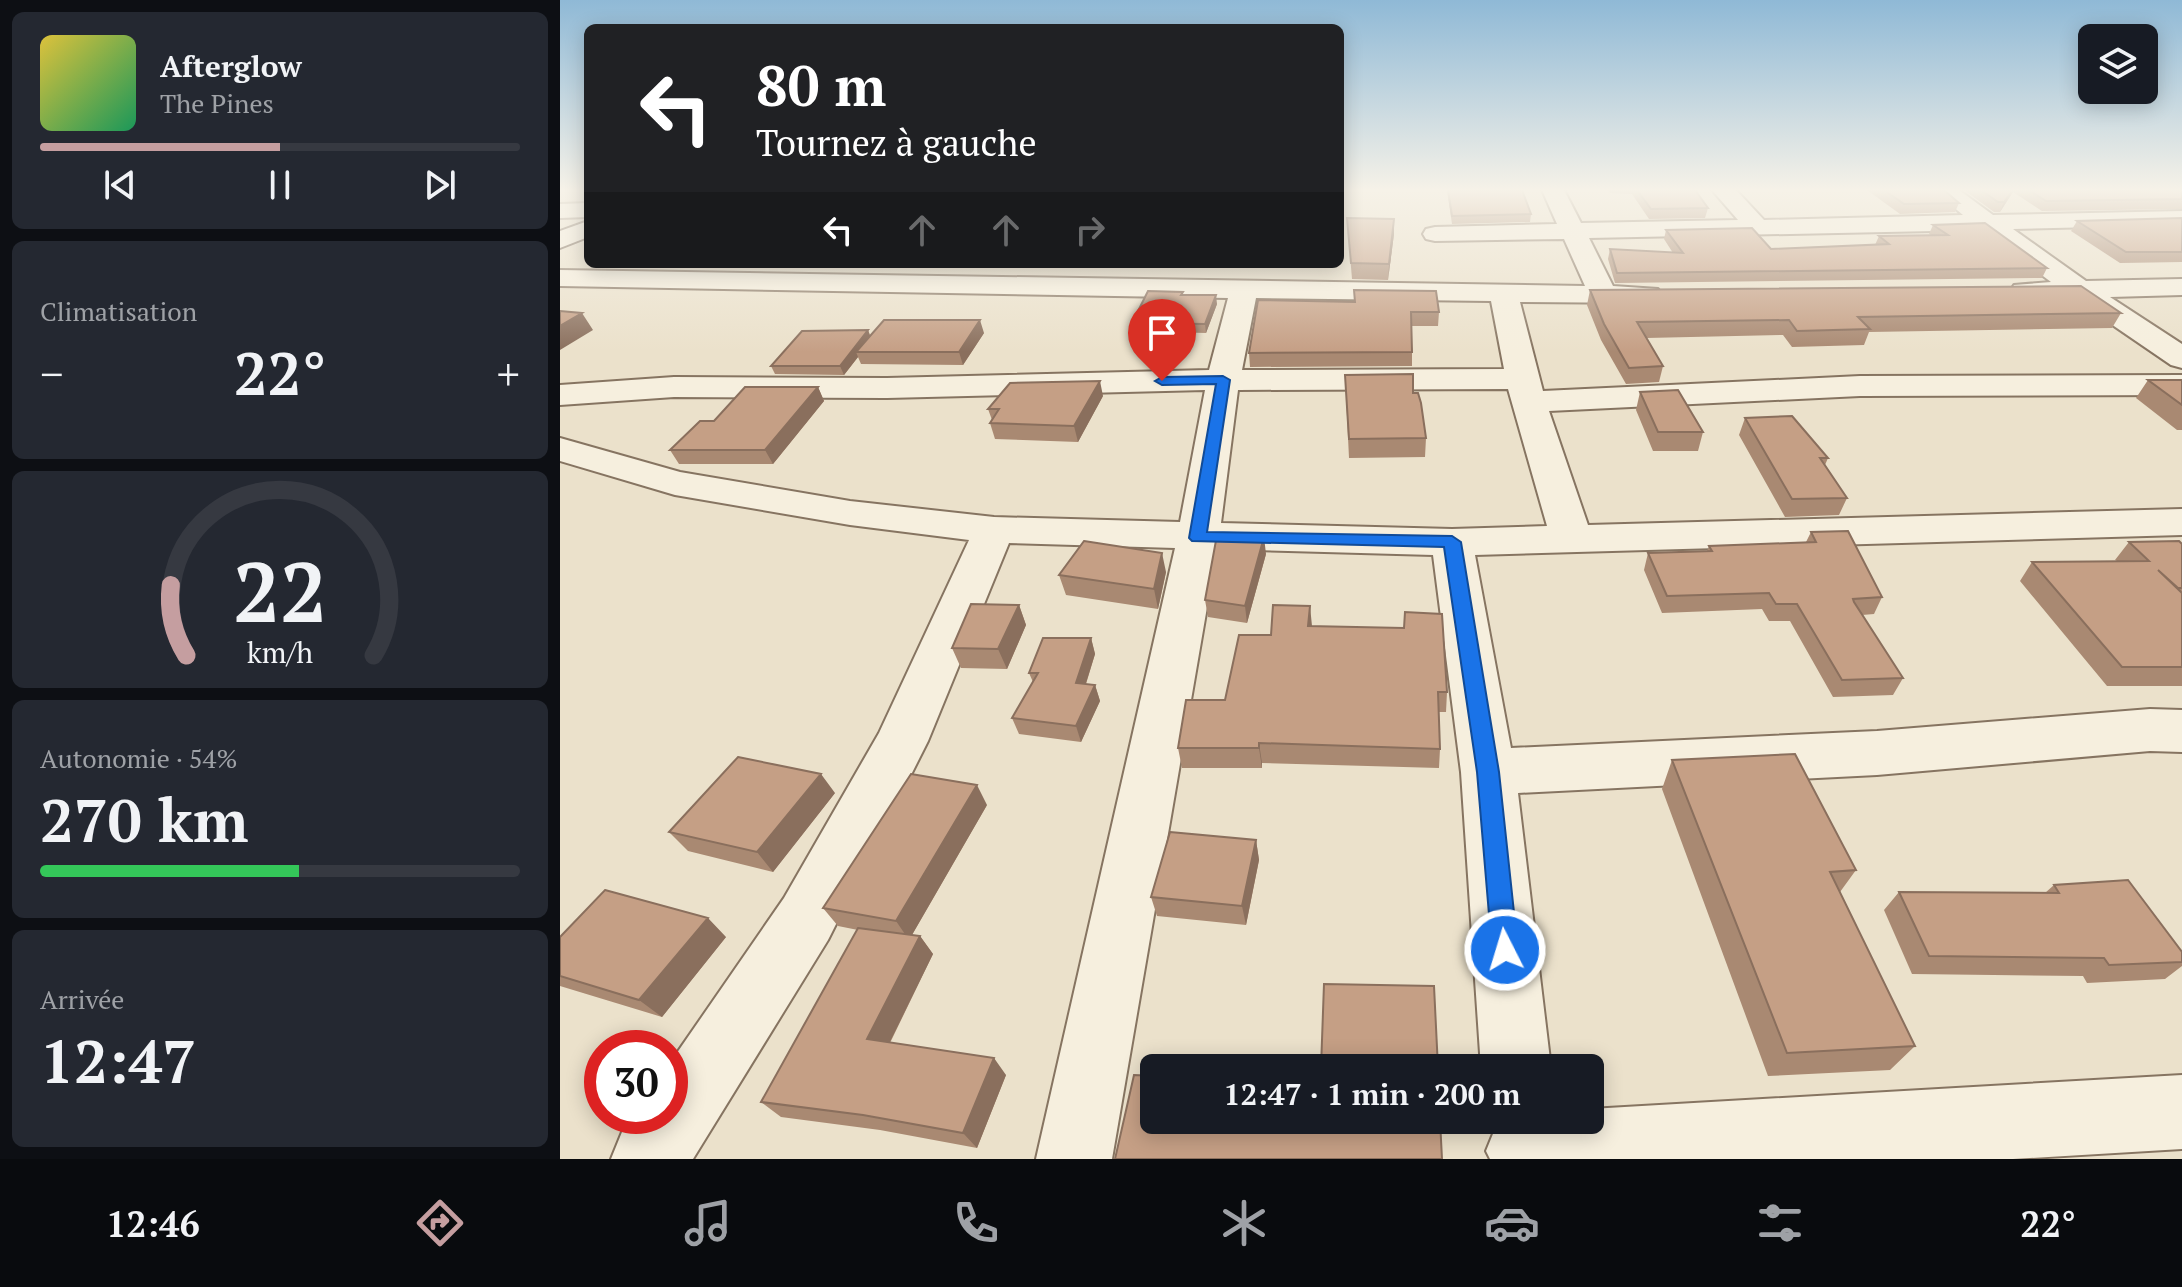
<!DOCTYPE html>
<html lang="fr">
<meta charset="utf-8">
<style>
:root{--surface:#171b24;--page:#242831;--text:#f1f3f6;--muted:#9ea1a6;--line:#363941;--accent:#c59ea0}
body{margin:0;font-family:"PT Serif",serif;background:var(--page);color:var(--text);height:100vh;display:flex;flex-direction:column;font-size:30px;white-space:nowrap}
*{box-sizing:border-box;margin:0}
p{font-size:26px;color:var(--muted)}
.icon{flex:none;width:44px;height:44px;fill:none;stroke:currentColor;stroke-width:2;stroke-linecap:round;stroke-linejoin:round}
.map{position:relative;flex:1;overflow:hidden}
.sheet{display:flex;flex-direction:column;gap:12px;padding:12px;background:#0d0f14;width:560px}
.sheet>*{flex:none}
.banner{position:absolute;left:24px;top:24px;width:760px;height:244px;border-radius:12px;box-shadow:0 4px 20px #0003;background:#202124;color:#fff;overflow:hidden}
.controls{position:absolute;left:1518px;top:24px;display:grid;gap:16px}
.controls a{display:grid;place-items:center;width:80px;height:80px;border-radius:12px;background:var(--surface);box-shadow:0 4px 20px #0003;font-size:40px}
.speed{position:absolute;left:24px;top:1030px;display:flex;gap:16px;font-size:40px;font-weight:700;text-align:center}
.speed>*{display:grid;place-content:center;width:104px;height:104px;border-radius:50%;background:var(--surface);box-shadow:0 4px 20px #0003;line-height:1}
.speed .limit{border:12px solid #d22;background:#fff;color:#111}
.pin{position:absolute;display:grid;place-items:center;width:68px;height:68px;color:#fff;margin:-82px -34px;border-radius:50% 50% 50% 0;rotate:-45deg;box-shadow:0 0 8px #0007}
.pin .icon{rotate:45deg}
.me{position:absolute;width:88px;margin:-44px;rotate:355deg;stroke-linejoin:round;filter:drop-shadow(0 0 6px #0008)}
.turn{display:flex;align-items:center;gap:28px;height:168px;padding:0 40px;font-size:36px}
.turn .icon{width:104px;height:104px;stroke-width:2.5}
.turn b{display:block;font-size:56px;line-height:68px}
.lanes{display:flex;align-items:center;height:76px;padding:0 40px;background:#0003;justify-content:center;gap:40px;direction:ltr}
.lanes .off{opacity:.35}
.big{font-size:60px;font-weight:700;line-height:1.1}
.sheet .widget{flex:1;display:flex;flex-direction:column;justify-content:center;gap:12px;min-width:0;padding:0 28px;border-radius:12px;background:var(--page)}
.sheet .dial{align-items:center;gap:0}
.dial svg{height:208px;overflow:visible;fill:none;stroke:var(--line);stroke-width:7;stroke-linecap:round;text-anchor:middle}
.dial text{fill:var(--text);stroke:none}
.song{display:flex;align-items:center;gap:24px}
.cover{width:96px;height:96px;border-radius:12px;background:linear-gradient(135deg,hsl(50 70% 55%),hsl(150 70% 35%))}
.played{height:8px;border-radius:4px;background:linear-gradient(90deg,var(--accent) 50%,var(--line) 50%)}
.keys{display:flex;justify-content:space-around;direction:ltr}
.heat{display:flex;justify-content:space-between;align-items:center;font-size:44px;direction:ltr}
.charge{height:12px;border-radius:6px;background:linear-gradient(90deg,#34c759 54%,var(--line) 0)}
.trip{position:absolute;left:580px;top:1054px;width:464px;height:80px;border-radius:12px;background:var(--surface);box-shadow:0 4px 20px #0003;font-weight:700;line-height:80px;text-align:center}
.menu{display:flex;height:128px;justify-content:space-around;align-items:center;background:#090b0e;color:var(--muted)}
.menu .icon{width:56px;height:56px}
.menu .current{color:var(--accent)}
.menu b{font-size:36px;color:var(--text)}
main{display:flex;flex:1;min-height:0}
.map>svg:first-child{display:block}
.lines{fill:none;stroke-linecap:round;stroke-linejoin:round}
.street-casing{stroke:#867461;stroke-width:4}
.secondary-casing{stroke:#695644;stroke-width:4}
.street{fill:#f6efde;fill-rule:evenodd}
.secondary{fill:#f6efde;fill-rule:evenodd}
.wall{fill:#a98972}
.shaded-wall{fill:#8a6f5d}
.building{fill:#c59f85;stroke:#8a6f5d;stroke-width:2}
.route{fill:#1a73e8;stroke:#114b97;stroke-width:2}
</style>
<main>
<section class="sheet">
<div class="widget">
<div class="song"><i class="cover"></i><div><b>Afterglow</b><p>The Pines</p></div></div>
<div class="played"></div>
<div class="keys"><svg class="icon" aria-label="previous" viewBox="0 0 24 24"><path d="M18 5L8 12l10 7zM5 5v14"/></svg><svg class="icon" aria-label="pause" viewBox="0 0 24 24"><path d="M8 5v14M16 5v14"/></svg><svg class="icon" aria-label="next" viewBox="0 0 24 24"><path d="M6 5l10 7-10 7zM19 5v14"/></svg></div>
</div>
<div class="widget"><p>Climatisation</p>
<div class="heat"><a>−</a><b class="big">22°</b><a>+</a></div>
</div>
<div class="widget dial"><svg viewBox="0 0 100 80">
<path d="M14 69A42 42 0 1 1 86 69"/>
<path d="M14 69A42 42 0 0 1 8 42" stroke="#c59ea0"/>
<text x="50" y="56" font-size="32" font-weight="700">22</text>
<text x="50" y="72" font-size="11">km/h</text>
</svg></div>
<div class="widget"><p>Autonomie · 54%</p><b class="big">270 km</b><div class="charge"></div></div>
<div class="widget"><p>Arrivée</p><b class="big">12:47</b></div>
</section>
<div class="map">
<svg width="1622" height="1159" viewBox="0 0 1622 1159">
<rect width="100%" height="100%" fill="#ebe1cb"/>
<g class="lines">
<g class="street-casing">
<path id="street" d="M982 190H1004L1021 223 1178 220 1152 190H1176L1204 220 1403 215 1373 190H1399L1433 215 1622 211V225L1453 229 1526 281 1622 279V295L1550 297 1622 344V368L1611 365 1513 298 1454 297 1450 291 1454 285 1491 282 1422 230 1029 238 1053 286 1098 289 1102 295 1098 301 1088 303 960 302 983 391 1300 376 1622 375V395L1300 396 989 411 1028 525 1622 509V535L915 555 951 748 1317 731 1590 709 1622 710V752L1590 751 1317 775 958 793 991 1068H921L901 772 873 555 657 549 552 1159H476L615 548 449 543 368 741 268 940 133 1159H51L62 1132 73 1116H110V1063L224 898 319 733 409 540 290 525 115 495 0 461V438L120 472 290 501 434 517 620 522 645 390 327 398 114 397 0 405V385L114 377 327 378 649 370 668 298 0 286V270L1025 286 1004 239 875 241 866 239 863 234 866 229 875 227 997 224ZM696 298 931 301 944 369 682 370ZM948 389 987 526 892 529 661 523 678 390Z
M28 203V217L0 218V204Z
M1622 1075V1149L1453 1159H930L926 1151 937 1124 948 1120H1030V1109Z"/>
</g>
<g class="secondary-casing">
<path id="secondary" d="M28 221V237L0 248V231Z"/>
</g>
<use href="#street" class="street"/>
<use href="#secondary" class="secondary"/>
</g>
<path class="wall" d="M887 190H962L971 214 970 222 892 224Z
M1048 190H1135L1148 208 1145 218 1089 219 1072 194 1050 193Z
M1307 190H1384L1399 203 1395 212 1340 214Z
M1404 190H1622V209L1482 211 1453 192 1440 212H1434Z
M787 218 834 219V234L828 280 792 279Z
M1622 218V262L1560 263 1511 231 1517 221Z
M1373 225 1487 268 1482 278 1055 283 1048 259 1050 249 1113 253 1104 239 1106 230 1211 249 1315 245 1319 236 1371 235 1369 234Z
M568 264H605L604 265Z
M794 290 879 312 878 326H852V366L690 367 689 353 794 302Z
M1030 290 1561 313 1552 328 1309 332 1304 345 1232 347 1223 335 1086 338 1103 366 1099 382 1066 384 1041 340 1027 305Z
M657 304 646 333 574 331 572 323Z
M308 330 310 335 424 333 403 365 301 364 298 357 284 375 215 374 211 366Z
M785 375 853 393 866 438 865 457 789 458Z
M1588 380H1622V430H1617L1576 398Z
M258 387 264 401 213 464H119L110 450 154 421Z
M1080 392 1143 432 1138 451H1093L1076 410Z
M543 396 518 442 435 439 430 423 432 420 428 409Z
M1185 418 1268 458 1265 465 1287 498 1279 515 1225 517 1179 435Z
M1251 532 1322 597 1314 614 1302 615 1343 678 1333 695 1273 697 1230 621H1209L1202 609 1102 613 1084 570 1088 553 1147 551 1149 546 1246 542Z
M1569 542 1622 544V686H1547L1460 581 1472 562 1557 561 1555 560Z
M706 554 687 623 648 617 645 600Z
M606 572 598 609 506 595 499 575Z
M459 605 466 625 447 669 401 668 392 648Z
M752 626 887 692 886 712H879L880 749 879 768 702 763V768H622L618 748 665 700 711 635Z
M531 638 535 654 526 684 535 685 540 701 521 742 459 734 452 718 473 682 469 673Z
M1112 760 1296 870 1280 892 1355 1046 1330 1070 1208 1076 1102 789Z
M275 793 213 872 128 851 109 832Z
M427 805 352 935 360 936 373 954 330 1043 446 1075 417 1148 320 1130 221 1117 201 1102 298 930 278 926 263 908Z
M696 840 699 860 686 925 597 916 591 897Z
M1494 885 1622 952V966L1605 979 1527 983 1523 976 1352 974 1324 910 1339 892 1485 893Z
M0 937H166L102 1017 0 986Z"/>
<path class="shaded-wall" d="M1453 190H1454L1440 212 1444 202Z
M834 219V234L828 280 829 264Z
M656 295 657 304 646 333 645 324Z
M22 313 33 330 0 350V326Z
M420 320 424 333 403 365 399 352Z
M308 330 311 339 296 352 298 357 284 375 280 366Z
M540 381 543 396 518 442 514 426Z
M258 387 264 401 213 464 205 450Z
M704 537 706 554 687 623 685 606Z
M602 553 606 572 598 609 594 589Z
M459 605 466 625 447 669 438 649Z
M750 606 752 626H748Z
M531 638 535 654 521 699 516 683Z
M535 685 540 701 521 742 516 726Z
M699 743 702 763V768L699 748Z
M261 774 275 793 213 872 197 852Z
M417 785 427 805 349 940 336 921Z
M696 840 699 860 686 925 682 906Z
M148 918 166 937 102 1017 79 1000Z
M360 936 373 954 323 1056 307 1039Z
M434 1058 446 1075 417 1148 403 1133Z"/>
<path class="building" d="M888 190H962L971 214 892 216Z
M1077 190H1135L1148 208 1091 209Z
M1324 190H1384L1399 203 1344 204Z
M1421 190H1453L1444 202H1438Z
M1469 190H1622V199L1486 201Z
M787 218 834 219 829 264 791 263Z
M1622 218V252H1566L1517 221Z
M1425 223 1487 268 1057 273 1050 249 1123 253 1106 230 1192 228 1211 249 1329 244 1319 236 1388 235 1373 225Z
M1521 286 1561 313 1298 317 1310 329 1237 331 1229 320 1077 322 1103 366 1069 368 1044 324 1030 290Z
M794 290 876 291 879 312H851L852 352 689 353 698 300 795 302Z
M588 291 623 292 621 295H656L645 324 572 323Z
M0 311 22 313 0 326Z
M324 320H420L399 352H296Z
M308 330 280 366H211L242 331Z
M853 374V393H858L861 403 866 438 789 439 785 375Z
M1588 380H1622V405Z
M540 381 514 426 430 423 439 409H428L450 383Z
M185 387H258L205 450H110L140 421H154Z
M1118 390 1143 432H1098L1080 392Z
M1232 416 1268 458H1260L1287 498 1232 499 1185 418Z
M1288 531 1322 597 1293 599 1294 602 1343 678 1282 680 1237 604H1216L1209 593 1107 596 1088 553 1152 551 1149 546 1256 542 1251 532Z
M657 535 704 537 685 606 645 600Z
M524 541 602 553 594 589 499 575Z
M1619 541 1622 544V588H1618L1598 570 1622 593V667H1562L1472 562 1589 561 1569 542Z
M411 604 459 605 438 649 392 648Z
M713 605 750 606 748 626 844 628 845 612 882 614 887 692H878L880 749 699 743V748H618L626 700H665L679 635H711Z
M483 638H531L516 683 535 685 516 726 452 718 478 673H469Z
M1235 754 1296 870 1270 872 1355 1046 1227 1053 1112 760Z
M178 757 261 774 197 852 109 832Z
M351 774 417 785 336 921 263 908Z
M610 832 696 840 682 906 591 897Z
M1568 880 1622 952V962L1549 965 1544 958 1369 956 1339 892 1499 893 1494 885Z
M45 890 148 918 79 1000 0 976V937Z
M298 928 360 936 307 1039 434 1058 403 1133 303 1115 201 1102Z
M764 984 874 986 878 1068H761Z
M574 1075 594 1076V1120H880L882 1159H555Z"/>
<linearGradient id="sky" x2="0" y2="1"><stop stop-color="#8fb9d6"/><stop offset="0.54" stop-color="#f6f2e8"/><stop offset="1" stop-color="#f6f2e8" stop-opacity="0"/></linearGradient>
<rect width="1622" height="352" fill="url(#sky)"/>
<path class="route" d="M663 376 670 380 647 532 892 536 901 542 939 772 958 950 954 959 945 963 936 959 932 950 917 772 884 547 632 541 629 538 656 384 602 385 595 381 602 377Z"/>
</svg>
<div class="controls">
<a><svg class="icon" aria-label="layers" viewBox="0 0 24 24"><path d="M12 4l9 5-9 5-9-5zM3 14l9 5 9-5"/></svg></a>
</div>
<div class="speed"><div class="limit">30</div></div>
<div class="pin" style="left:602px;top:381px;background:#d93025"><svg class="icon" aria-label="arrive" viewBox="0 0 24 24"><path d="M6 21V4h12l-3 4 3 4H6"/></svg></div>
<svg class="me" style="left:945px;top:950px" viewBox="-20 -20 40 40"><circle r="17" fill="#1a73e8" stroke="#fff" stroke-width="3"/><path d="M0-11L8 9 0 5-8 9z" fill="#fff"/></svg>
<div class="trip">12:47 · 1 min · 200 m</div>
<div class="banner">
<div class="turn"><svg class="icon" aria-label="left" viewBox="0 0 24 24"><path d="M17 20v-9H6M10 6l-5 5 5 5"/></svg><div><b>80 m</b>Tournez à gauche</div></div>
<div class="lanes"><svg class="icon" aria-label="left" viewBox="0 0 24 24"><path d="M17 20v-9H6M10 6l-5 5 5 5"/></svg><svg class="icon off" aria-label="ahead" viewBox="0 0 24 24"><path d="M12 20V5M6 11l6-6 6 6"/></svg><svg class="icon off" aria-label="ahead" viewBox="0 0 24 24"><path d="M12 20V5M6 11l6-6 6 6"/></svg><svg class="icon off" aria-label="right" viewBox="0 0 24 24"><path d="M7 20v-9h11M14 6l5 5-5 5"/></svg></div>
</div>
</div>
</main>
<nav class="menu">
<b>12:46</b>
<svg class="icon current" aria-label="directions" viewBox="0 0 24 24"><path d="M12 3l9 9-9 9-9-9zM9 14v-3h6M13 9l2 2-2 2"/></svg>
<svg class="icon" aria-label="music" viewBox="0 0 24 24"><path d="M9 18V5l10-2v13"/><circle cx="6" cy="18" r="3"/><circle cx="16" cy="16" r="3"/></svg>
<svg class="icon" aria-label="phone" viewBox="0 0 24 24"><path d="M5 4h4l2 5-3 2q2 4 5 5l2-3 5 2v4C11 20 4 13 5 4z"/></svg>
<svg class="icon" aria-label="climate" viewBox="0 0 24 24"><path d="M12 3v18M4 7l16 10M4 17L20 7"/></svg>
<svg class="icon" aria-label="car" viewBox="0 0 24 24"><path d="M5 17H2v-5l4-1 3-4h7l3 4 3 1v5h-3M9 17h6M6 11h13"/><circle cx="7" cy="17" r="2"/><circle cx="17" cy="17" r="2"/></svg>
<svg class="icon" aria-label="filters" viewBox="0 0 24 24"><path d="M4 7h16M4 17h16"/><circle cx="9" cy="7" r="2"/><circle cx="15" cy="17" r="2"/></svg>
<b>22°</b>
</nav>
